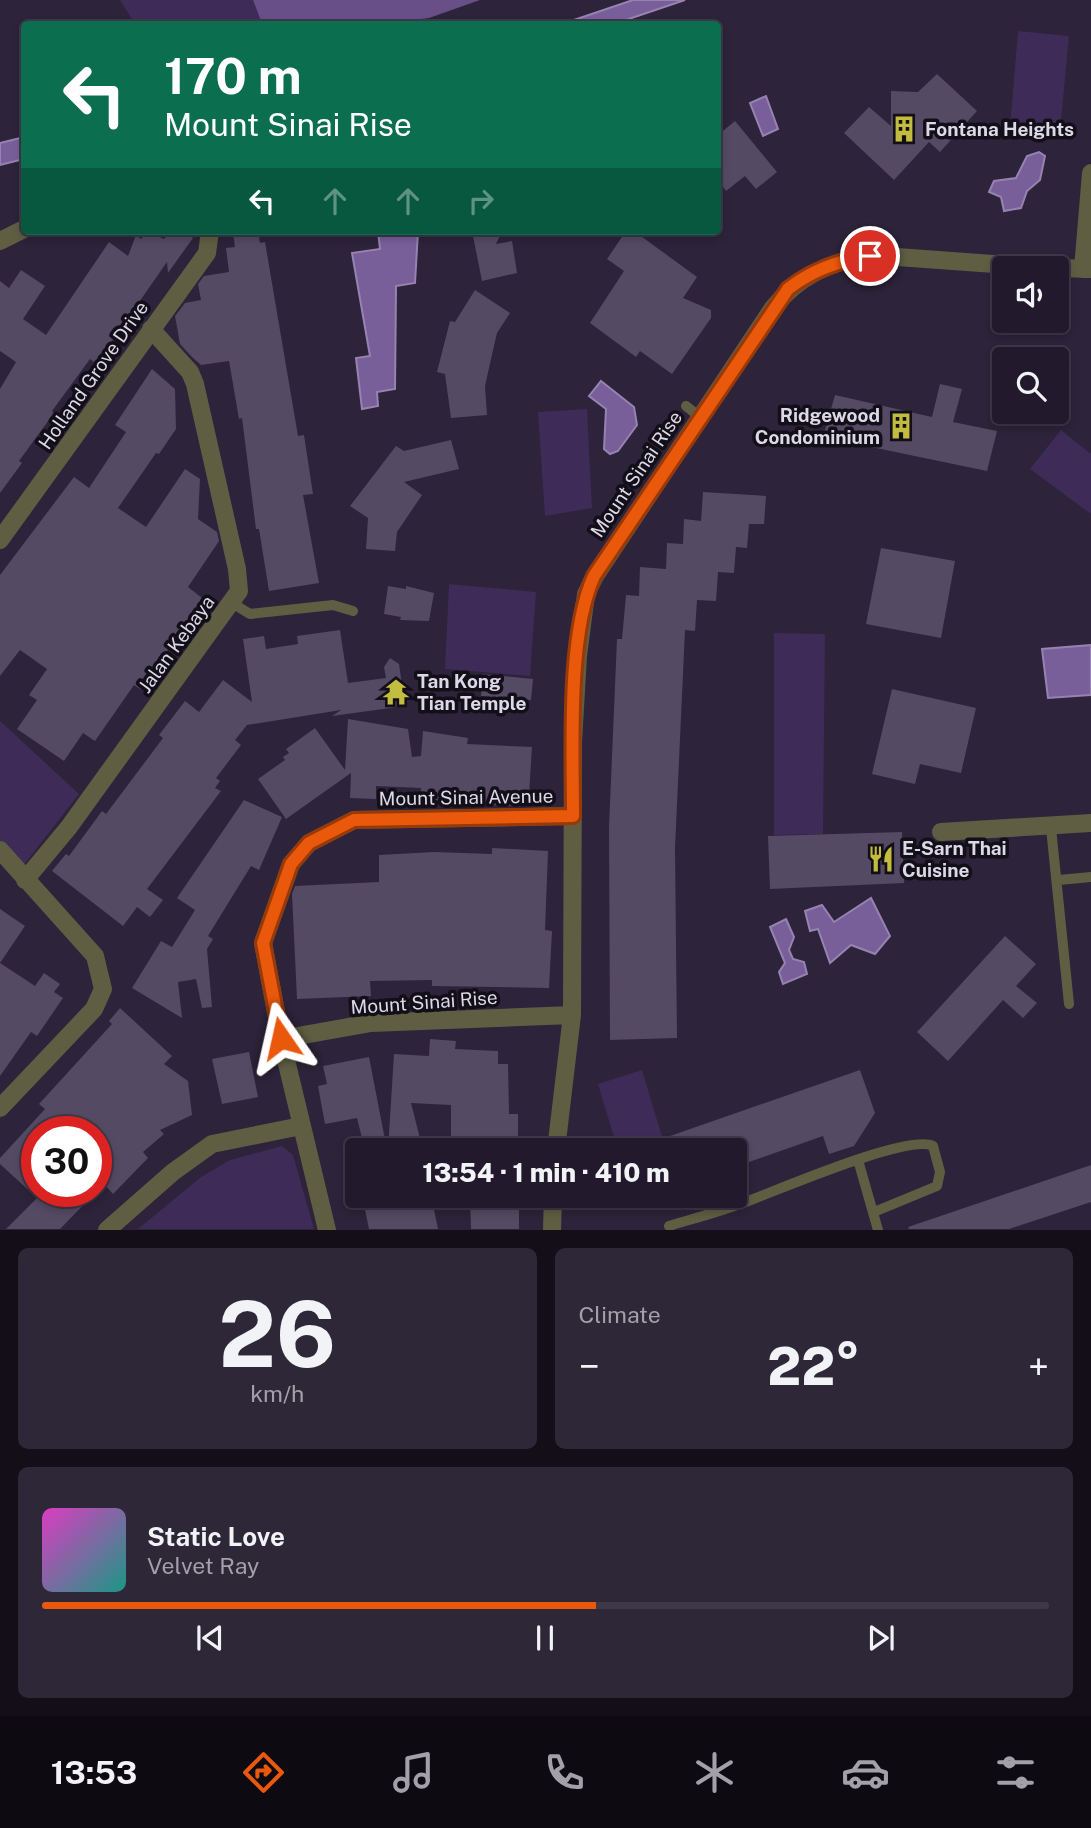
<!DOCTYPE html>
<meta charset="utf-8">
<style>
:root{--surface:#221a2c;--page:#2e2738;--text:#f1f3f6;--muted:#a2a1a9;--line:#3f3848;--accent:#ea580c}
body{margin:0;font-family:"Public Sans",sans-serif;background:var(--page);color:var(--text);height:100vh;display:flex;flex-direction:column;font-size:26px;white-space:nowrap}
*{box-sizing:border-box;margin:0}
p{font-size:23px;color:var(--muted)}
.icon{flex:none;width:38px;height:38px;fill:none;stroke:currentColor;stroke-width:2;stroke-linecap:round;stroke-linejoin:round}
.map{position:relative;height:1230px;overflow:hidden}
.sheet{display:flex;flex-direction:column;gap:18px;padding:18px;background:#130e18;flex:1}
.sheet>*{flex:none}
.top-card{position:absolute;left:21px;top:21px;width:700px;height:214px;border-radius:7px;box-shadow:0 4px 10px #0003,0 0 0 2px var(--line);background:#0b6e4f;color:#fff;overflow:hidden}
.buttons{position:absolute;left:992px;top:256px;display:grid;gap:14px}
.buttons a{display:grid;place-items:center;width:77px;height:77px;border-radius:7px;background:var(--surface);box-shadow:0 4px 10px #0003,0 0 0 2px var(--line);font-size:35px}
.speed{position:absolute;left:21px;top:1116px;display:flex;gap:14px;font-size:35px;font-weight:700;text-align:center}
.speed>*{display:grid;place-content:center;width:91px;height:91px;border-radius:50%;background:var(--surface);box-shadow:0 4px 10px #0003,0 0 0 2px var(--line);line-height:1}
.speed .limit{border:10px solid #d22;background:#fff;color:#111}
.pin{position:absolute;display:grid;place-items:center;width:60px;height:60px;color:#fff;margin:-30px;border:4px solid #fff;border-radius:50%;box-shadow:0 2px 7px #0007}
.me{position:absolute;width:77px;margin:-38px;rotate:349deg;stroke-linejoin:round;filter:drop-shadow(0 0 5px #0008)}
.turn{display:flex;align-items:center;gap:24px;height:147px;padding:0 28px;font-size:32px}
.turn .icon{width:91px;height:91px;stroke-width:2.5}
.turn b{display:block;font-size:49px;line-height:60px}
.lanes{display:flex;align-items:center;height:66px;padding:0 28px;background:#0003;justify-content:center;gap:35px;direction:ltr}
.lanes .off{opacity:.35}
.big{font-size:52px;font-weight:800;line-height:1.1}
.sheet .card{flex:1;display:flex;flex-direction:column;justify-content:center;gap:10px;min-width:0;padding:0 24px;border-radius:10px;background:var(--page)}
.sheet .dial{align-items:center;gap:0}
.dial b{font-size:91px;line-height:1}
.song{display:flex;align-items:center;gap:21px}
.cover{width:84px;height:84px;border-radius:10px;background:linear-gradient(135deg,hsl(310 70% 55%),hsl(170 70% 35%))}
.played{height:7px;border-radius:4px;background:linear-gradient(90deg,var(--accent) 55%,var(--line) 55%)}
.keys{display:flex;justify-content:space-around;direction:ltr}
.heat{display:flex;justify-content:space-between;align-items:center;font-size:38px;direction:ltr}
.sheet .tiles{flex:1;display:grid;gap:18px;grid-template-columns:1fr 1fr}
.card:last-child{grid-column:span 2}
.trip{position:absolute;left:345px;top:1138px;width:402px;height:70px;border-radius:7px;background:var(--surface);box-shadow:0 4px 10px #0003,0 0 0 2px var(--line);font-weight:800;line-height:70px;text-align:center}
.tab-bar{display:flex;height:112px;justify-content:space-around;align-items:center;background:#0e0a12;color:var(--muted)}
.tab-bar .icon{width:49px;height:49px}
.tab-bar .selected{color:var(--accent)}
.tab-bar b{font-size:32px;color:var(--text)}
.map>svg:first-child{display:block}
.green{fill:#3f2b57}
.forest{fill:#684f88}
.water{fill:#785f9a;stroke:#9683b1;stroke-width:2}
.building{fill:#544a63;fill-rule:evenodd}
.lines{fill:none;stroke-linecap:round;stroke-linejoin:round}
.service{stroke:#5f5e43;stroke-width:10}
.minor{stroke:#5f5e43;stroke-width:18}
.route-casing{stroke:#983908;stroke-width:18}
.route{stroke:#ea580c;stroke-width:12}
.labels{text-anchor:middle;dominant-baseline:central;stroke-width:7;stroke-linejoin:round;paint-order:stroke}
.poi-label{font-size:19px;font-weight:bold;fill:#ddd8e7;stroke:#130f19;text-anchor:start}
.street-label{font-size:19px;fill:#ddd8e7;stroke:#130f19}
</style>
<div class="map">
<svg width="1091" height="1230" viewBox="0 0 1091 1230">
<rect width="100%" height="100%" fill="#2d233a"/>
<path class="green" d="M120 0H253L262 24H135Z
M1018 31 1069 36 1060 131 1010 128Z
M587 409 592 508 545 516 538 412Z
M1061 430 1091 454V514L1030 469Z
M449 584 536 592 530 676 445 669Z
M774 633 825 634 823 834 774 835Z
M0 721 79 794 23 866 0 840Z
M642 1070 666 1150H618L598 1084Z
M282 1146 293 1155 314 1229H138L201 1177 230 1160Z"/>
<path class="forest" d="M253 0H480L429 18 385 24H262Z"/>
<path class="water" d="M633 0H685L614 24H562Z
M766 96 778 129 763 136 750 103Z
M24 137V159L0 165V143Z
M1039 152 1045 156 1040 180 1027 191 1021 208 1004 211 1001 197 989 192 994 181 1016 178 1027 156Z
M378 231H418L415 283 396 286 395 389 377 392 378 406 362 409 356 358 370 356 352 253 380 249Z
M601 381 634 407 637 425 618 451 610 454 604 449 606 409 589 396Z
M1091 645V695L1048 698 1042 649Z
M871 898 890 936 875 954 851 945 830 963 818 929 810 931 805 911 822 905 834 922Z
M786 919 794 937 789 950 793 959 804 962 807 974 783 984 779 972 785 963 770 927Z"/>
<path class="building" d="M937 74 977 111 940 152 929 142 894 180 844 133 869 107 891 126V91L918 92Z
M735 121 777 172 756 189 745 176 726 191 718 180V135Z
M147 231 164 239 170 231H183L193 238 168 273 167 262 96 364 90 359 52 411 54 413 19 461 22 463 0 493V389L16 362 0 351V281L9 288 21 270 45 286 23 319 46 335 109 242 128 256 136 235 141 239Z
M246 231H258L260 243 265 242 298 436 304 435 313 494 303 495 319 583 269 591 259 529H256L242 418 239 419 229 361 201 365 192 357 180 344 175 316 185 303 201 300 198 284 204 276 229 272 226 248 235 247 233 233Z
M472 231H502L496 244 512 241 517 273 482 281Z
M626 231H634L697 277 683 298 711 310V318L672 374 640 351 636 357 590 323 624 271 607 259Z
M475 290 510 313 497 333 491 359 485 386 487 415 451 418 445 374 437 372 450 321 455 322Z
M152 369 175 389 176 429 159 454 156 453 118 508 146 527 185 469 200 479 198 519 217 532 219 541 188 587 202 598 172 644 140 689 134 685 95 741 83 733 64 761 17 729 37 700 29 695 47 669 20 650 0 676V575L74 477 89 488 126 432 115 425Z
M940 384 962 389 953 422 997 431 987 471 823 437 835 395 932 417Z
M451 440 459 469 404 482 422 495 397 532 395 551 366 549 368 518 350 506 396 446 404 451Z
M703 492 766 496 764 524H749L747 548 736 547 734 573 718 572 716 601 697 600 695 631 685 630 675 848 677 1038 610 1040 609 827 617 639H622L626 595 639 596 640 567 666 569 667 543 683 544 684 519 701 521Z
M881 548 955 561 941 638 866 624Z
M388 586 406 589V586L434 593 429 621 400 620 401 617 384 614Z
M340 630 348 683 386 678 384 667 390 658 399 664 405 706 332 716 341 710 247 725 235 740 241 745 216 778 220 781 215 788 221 791 147 889 163 900 150 917 137 907 123 926 52 871 66 854 69 856 102 811 106 814 163 738 159 735 185 701 199 712 223 680 252 702 243 639 264 636 266 649 298 644 297 636Z
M482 674 533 679 531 700 481 696Z
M892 689 976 708 961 773 920 764 915 784 872 774Z
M348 719 408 729 412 757 421 756 423 731 468 738 467 744 532 747 529 794 520 793 519 806 456 804 420 798 421 788 376 786V799L350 798 351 773 286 819 258 779 285 760 283 757 289 753 286 749 315 728 345 770Z
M244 800 282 817 259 870 251 866 208 936 213 939 207 949 212 1007 202 1008 196 979 178 982 182 1018 132 988 161 941 172 947 195 910 177 898Z
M902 832 904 883 770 889 768 836Z
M492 848 548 851 545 930 552 931 549 988 432 986V980L370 981 371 996 297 999 292 894 295 886 379 882V855L434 852 492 854Z
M0 909 25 926 0 963 35 986 44 973 60 984 54 992 63 998 37 1036 31 1032 0 1076Z
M1005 936 1036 964 1016 986 1037 1003 1023 1018 1003 1000 948 1061 917 1032Z
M120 1008 172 1056 164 1064 188 1081 192 1115 160 1130 164 1134 143 1152 148 1158 113 1194 104 1184 60 1229H6L37 1198 0 1164V1158L45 1109 39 1104 112 1024 109 1021ZM37 1132H96V1192H43L37 1198Z
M430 1039 456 1041 455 1049 498 1051V1064H508L509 1114H518V1140H511V1150H451V1105L411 1103 423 1150H388L394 1054 429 1056Z
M249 1052 258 1097 222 1104 212 1059Z
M369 1057 387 1150H365L357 1118 325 1124 320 1097 318 1086 327 1084 323 1066Z
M860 1070 875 1113 854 1146 829 1154 823 1136 735 1167V1150H675L670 1136Z
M1091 1165V1202L1009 1229H909L908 1227Z
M362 1195H431L438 1229H369Z
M470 1195H519V1229H471Z"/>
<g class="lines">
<path class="service" d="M686 406 700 417
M232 603 250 614 333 605 353 611
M1051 828 1069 1004
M1059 880 1091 877
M858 1160 878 1230
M669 1226C692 1219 715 1213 737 1205 770 1194 907 1133 933 1146L940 1172 937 1186 874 1212"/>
<path class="minor" d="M0 241 24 229
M1057 268 1091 269
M1083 269 1091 173
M0 540 207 253 210 231
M941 832 1091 823
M0 850 95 956 103 989 94 1009 0 1108
M25 880 69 827 239 591 237 569 195 384 190 372 151 329
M281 1039 371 1023 572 1015
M556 1150 572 1015 573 742 578 656 586 594 595 576 773 308C798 276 830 262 870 255L1048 268
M107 1230 173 1172 212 1144 301 1126
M327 1230 281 1039 263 943 291 864 309 843 354 820 573 816
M552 1230 553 1195"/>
</g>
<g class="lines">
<g class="route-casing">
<path id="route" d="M281 1038 263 943 291 864 309 843 354 820 573 816C573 749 567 635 594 576L788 289C812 270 840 260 870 256"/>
</g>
<use href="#route" class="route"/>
</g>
<defs>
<g id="building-bare" transform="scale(2.1)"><path d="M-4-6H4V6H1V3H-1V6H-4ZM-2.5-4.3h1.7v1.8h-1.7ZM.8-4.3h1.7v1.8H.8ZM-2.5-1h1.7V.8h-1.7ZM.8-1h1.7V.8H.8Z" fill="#c2bd3f" stroke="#130f19" stroke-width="2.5" paint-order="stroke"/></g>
<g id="temple-bare" transform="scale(2.1)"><path d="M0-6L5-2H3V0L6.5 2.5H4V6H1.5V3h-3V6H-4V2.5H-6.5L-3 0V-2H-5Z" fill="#c2bd3f" stroke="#130f19" stroke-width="2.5" paint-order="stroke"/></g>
<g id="restaurant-bare" transform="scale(2.1)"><path d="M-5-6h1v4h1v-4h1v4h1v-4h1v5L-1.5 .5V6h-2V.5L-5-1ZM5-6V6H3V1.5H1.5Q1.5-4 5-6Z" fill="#c2bd3f" stroke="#130f19" stroke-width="2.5" paint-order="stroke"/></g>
</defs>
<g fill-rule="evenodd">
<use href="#building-bare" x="904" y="129"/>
<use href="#building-bare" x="901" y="426"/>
<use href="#temple-bare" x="396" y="692"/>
<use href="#restaurant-bare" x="881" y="859"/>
</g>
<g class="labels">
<g class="poi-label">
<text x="925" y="129">Fontana Heights</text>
<text x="880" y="415" text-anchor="end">Ridgewood<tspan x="880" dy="22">Condominium</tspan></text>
<text x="417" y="681">Tan Kong<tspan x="417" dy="22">Tian Temple</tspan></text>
<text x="902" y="848">E-Sarn Thai<tspan x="902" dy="22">Cuisine</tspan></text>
</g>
<g class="street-label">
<text transform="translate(93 375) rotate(-55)">Holland Grove Drive</text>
<text transform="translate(636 474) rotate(-56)">Mount Sinai Rise</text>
<text transform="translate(176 644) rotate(-54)">Jalan Kebaya</text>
<text transform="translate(466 797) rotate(-1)">Mount Sinai Avenue</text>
<text transform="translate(424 1002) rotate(-4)">Mount Sinai Rise</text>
</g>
</g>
</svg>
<div class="buttons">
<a><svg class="icon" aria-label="sound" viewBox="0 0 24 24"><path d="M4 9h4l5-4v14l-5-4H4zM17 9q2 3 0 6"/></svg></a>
<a><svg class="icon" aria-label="search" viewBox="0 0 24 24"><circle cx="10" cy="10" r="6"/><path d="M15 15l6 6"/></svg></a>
</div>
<div class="speed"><div class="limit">30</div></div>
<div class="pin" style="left:870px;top:256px;background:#d93025"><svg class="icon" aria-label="arrive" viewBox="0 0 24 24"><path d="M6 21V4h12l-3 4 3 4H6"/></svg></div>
<svg class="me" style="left:281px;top:1038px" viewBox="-20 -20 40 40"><path d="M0-17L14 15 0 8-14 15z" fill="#ea580c" stroke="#fff" stroke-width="4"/></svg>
<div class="trip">13:54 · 1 min · 410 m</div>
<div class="top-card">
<div class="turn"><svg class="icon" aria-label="left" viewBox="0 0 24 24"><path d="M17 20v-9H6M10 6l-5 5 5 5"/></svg><div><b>170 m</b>Mount Sinai Rise</div></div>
<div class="lanes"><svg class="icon" aria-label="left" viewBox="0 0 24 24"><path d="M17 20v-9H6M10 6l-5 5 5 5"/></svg><svg class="icon off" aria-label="ahead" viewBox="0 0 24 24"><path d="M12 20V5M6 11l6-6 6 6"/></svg><svg class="icon off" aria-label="ahead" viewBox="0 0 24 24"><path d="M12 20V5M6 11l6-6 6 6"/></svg><svg class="icon off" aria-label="right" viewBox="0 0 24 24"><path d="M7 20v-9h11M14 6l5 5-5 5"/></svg></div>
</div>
</div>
<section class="sheet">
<div class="tiles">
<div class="card dial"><b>26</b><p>km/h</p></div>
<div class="card"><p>Climate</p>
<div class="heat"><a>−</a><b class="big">22°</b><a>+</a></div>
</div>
<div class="card">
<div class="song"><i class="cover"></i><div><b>Static Love</b><p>Velvet Ray</p></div></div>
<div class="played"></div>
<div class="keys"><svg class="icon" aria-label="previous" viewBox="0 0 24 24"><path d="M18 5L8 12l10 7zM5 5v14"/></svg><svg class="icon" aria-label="pause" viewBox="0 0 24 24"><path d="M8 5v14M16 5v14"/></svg><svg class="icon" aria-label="next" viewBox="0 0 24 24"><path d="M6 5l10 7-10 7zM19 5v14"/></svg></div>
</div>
</div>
</section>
<nav class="tab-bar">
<b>13:53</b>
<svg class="icon selected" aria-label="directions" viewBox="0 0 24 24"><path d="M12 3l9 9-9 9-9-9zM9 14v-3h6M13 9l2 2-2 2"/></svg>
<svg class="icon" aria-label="music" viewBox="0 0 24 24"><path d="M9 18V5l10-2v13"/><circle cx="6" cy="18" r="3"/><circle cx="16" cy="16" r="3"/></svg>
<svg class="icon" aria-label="phone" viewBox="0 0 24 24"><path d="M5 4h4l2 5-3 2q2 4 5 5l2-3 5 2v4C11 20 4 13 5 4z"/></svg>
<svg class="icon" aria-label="climate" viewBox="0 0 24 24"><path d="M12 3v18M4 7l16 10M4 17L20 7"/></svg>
<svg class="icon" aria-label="car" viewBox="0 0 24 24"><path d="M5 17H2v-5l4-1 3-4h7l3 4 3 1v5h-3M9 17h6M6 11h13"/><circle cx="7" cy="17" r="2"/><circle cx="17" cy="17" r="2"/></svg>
<svg class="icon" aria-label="filters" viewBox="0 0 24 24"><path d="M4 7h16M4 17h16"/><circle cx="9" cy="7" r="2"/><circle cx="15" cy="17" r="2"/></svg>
</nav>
